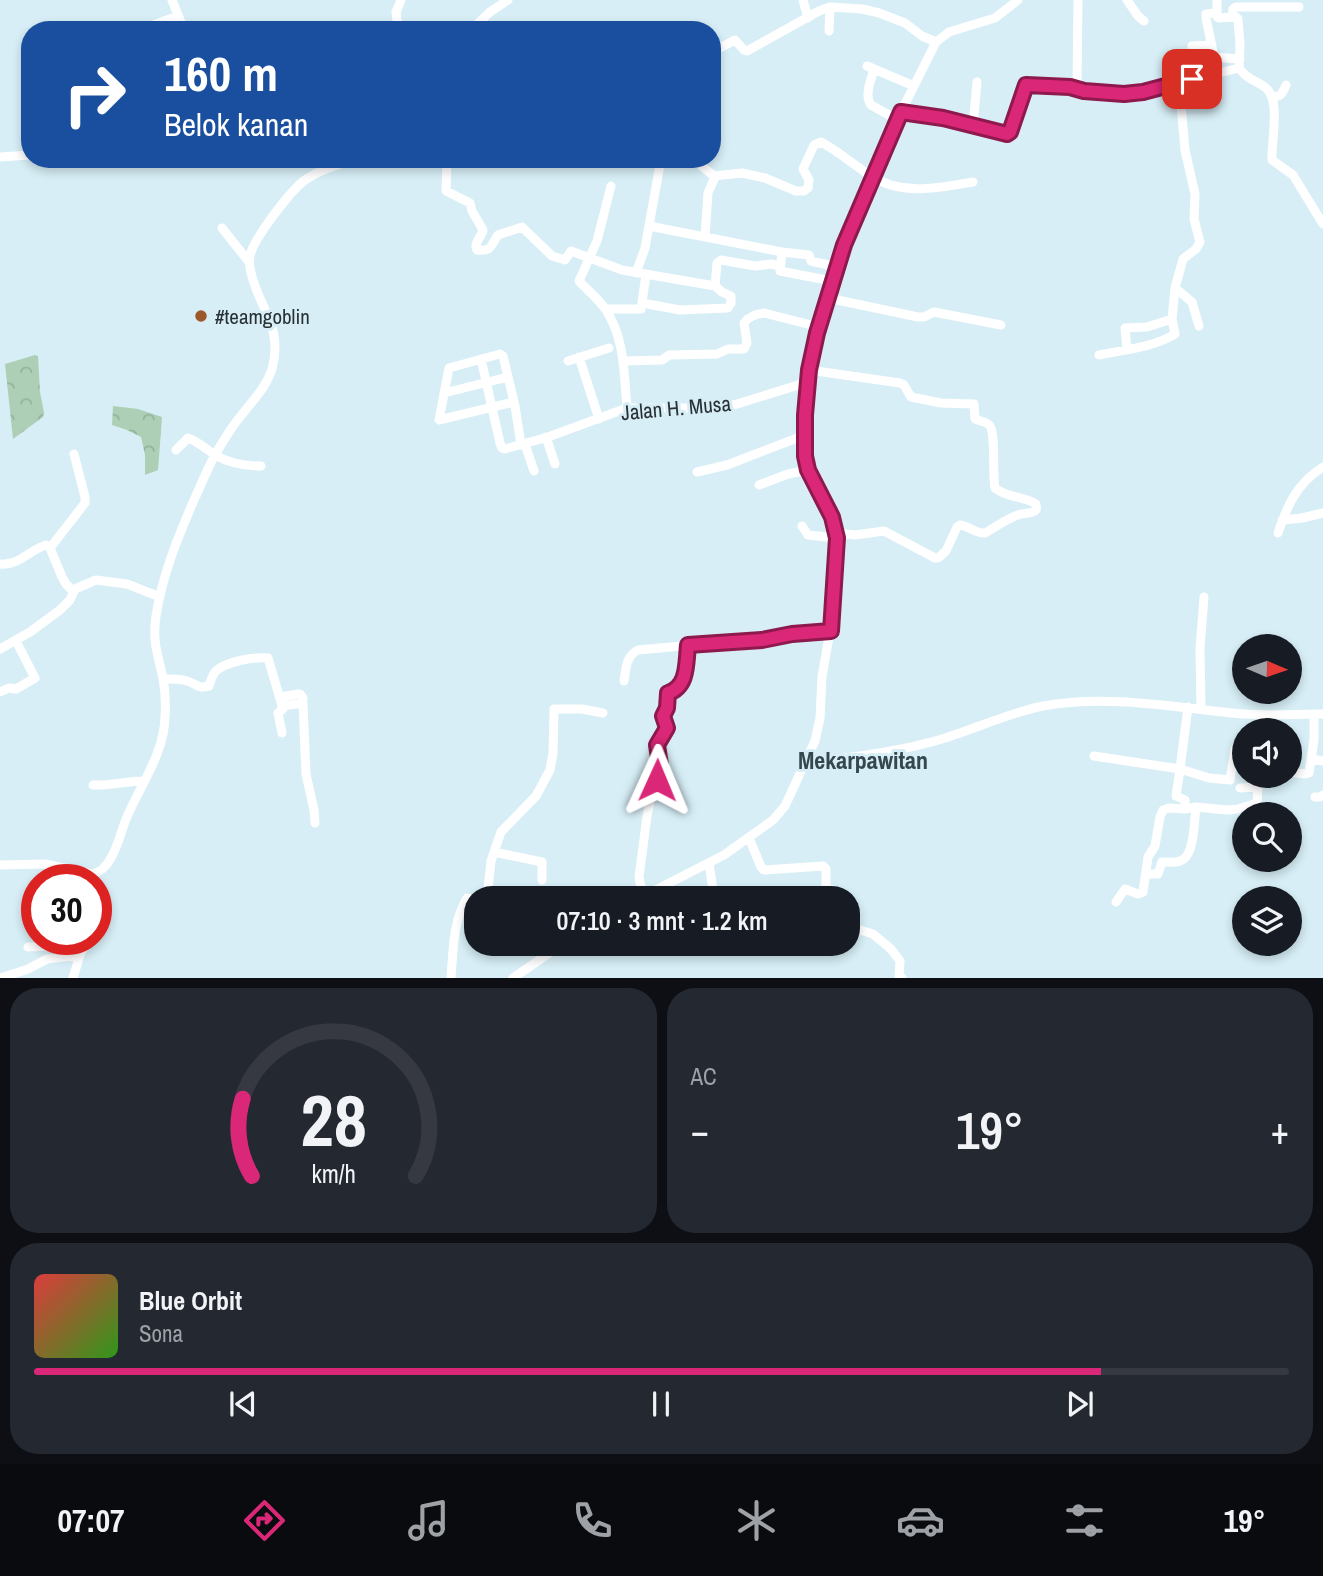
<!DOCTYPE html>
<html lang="id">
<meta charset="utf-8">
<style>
:root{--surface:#171b24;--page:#242831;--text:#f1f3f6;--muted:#9ea1a6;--line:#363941;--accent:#db2777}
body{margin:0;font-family:"Archivo Narrow",sans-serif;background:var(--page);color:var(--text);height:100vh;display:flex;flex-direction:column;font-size:26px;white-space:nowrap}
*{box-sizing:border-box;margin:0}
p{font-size:23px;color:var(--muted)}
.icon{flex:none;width:38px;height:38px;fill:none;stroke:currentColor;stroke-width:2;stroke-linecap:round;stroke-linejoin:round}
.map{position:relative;height:978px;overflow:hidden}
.details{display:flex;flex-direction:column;gap:10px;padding:10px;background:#0d0f14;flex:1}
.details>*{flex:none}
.guide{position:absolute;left:21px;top:21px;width:700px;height:147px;border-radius:28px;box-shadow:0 4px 10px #0003;background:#1a4fa0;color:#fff;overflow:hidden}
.needle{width:46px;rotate:92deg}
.controls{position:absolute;left:1232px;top:634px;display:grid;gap:14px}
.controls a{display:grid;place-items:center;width:70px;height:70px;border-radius:50%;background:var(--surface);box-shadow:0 4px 10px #0003;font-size:35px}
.speed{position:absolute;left:21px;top:864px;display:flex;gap:14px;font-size:35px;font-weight:700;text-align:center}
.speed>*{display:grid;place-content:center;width:91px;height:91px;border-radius:50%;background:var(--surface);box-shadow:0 4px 10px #0003;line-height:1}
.speed .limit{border:10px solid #d22;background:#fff;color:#111}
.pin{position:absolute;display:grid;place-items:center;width:60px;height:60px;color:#fff;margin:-30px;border-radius:14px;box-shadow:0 4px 10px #0006}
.me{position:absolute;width:77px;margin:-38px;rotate:1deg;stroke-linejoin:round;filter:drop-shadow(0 0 5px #0008)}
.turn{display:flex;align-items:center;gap:24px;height:147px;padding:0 28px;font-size:32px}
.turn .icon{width:91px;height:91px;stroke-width:2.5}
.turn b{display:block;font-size:49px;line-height:60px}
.big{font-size:52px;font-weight:600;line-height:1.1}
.details .card{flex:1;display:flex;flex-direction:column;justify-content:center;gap:10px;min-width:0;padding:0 24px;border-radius:28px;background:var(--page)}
.details .dial{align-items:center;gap:0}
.dial svg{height:182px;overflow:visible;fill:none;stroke:var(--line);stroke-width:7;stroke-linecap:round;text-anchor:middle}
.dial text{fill:var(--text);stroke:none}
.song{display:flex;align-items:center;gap:21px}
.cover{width:84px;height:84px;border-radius:10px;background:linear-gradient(135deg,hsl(0 70% 55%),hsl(110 70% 35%))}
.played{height:7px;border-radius:4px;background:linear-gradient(90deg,var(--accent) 85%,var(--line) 85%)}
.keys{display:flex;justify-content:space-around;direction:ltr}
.heat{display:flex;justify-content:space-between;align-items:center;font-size:38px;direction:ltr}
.details .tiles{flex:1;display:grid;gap:10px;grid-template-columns:1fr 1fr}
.card:last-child{grid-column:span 2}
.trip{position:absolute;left:464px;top:886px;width:396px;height:70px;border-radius:28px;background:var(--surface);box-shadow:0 4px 10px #0003;font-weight:600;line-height:70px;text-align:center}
.tab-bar{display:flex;height:112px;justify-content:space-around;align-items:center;background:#090b0e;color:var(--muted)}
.tab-bar .icon{width:49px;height:49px}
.tab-bar .selected{color:var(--accent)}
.tab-bar b{font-size:32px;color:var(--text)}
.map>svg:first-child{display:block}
.forest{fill:url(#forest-crowns)}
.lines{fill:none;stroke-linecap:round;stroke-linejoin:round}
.minor{stroke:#fff;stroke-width:9}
.route-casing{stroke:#8e194d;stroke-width:18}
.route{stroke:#db2777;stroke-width:12}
.poi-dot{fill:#9c572b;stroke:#d7eef6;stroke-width:2.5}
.labels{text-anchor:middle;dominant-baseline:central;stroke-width:6;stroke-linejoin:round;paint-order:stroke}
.poi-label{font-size:21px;fill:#293135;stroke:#d7eef6;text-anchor:start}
.street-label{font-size:21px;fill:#293135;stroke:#d7eef6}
.quarter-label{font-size:24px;font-weight:bold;fill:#35484f;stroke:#d7eef6}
</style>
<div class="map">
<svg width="1323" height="978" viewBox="0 0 1323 978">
<defs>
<pattern id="forest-crowns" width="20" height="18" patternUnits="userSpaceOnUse" patternTransform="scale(1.75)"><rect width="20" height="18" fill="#adcfb6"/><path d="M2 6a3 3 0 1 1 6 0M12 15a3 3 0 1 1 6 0" fill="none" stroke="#95b29d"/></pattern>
</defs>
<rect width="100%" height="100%" fill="#d7eef6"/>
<path class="forest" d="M35 355 38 356 40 392 44 413 43 417 13 439 5 364Z
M113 406 138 409 162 417 158 470 145 475V455L141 437 127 430 112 425Z"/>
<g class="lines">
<path class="minor" d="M172 0 184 30
M803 0 808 18
M1127 0 1138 16 1144 21
M1217 0V17L1219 18 1236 17 1238 19 1240 45 1239 68C1248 81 1257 80 1266 88 1281 101 1271 142 1272 160L1293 175 1323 224
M1216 13 1206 14V18L1214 57 1240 59
M1232 17 1233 9 1236 7H1299
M145 28 178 16
M398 30 396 12 401 0
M471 30 490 12 508 0
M829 31 830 7
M712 52 735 40 744 50 747 51 819 11 830 7 862 9 879 13 905 23 922 36 936 42
M867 66 914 86
M874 69C871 80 864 96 871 105L898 120
M1192 79V46L1212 45
M1077 88 1078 0
M1272 96C1281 98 1283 92 1286 85
M901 112 942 118 1007 134 1010 132 1026 85 1070 87 1084 91 1124 94 1142 92 1239 68
M973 126 977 82
M0 157 30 155
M447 159 446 191 470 203 472 211 483 230C482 237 473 242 477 250 492 252 491 245 498 235L522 227 552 256 565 260 571 251 622 270 715 286 717 263 721 260 755 266 771 264 780 266
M693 159 714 176 742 173 765 178 796 191H804L808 188 809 180 803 169 814 145 821 142C838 151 854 165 871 176 902 196 938 188 973 182
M611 186 597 241 579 281C588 291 599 299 606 310 625 339 624 375 627 408
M649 226 782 252 780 271 832 281
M222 228 249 262
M705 237 708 193 715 177
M782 252 809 255 811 261 837 267
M636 273 645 248 661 159
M1175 288 1192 302 1199 326
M828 298 918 317H924L934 312 1001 325
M642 303 680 310 728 308 731 303V296L722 292 715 286
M606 309H641L646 275
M1127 349 1125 328 1147 327 1172 319
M1099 355C1123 350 1155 347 1175 334L1172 319 1175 288 1183 259 1196 249 1200 242 1194 219 1195 194 1185 150 1179 82
M579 357 599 419
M481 359 500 443 502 448 505 449 548 437 627 408H712L737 404 808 382
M568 361 609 348
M624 361 662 360 669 355 717 354 728 349H744L747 343 744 323C749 316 756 314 764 313L819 327
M809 370 900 383 904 385 911 397 941 403 974 404 975 419C979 421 988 422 990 426 996 436 992 474 995 488 1007 498 1023 496 1036 504 1036 506 1037 508 1036 510 1033 514 1023 513 1018 515 1006 519 996 527 985 533 976 534 969 526 960 525L957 527 946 551 938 558H935L884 531 855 535 836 533
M444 393 508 377
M514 402 439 420 449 368 500 354 503 356 515 406 521 445
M546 437 555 464
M525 444 534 471
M176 450 188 438C199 442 207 450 217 456 231 464 245 466 261 466
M697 472 727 465 805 435
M759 485 788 474 808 470
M1282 520 1302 518 1323 513
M802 526 808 535 837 538
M1278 533C1287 506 1297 483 1323 467
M50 548 85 503V497L74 454
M0 564C19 566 29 550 46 545L50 548 62 577 66 584 72 590 75 589
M0 649 30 632 60 610 70 600 75 589 96 580 127 584 160 597
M163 679C171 679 180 678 187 681 198 684 196 689 209 686 211 680 212 674 217 670 229 661 253 657 268 658L283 709 278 713 282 733
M624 681C626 668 626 656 638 650L737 641 763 640 792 634 831 631
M0 692 9 688 16 689 35 678 16 641
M280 697 298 694H300L303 698
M282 706 303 703 306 774 314 810 315 823
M1201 709 1200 648 1204 597
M1094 756 1180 769 1188 707
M1311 759 1323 761
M806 762C851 758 898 752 942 739 975 729 1008 713 1043 706 1109 694 1177 708 1243 714 1270 716 1297 714 1323 714
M1290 772 1305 774 1309 773 1314 740V714
M93 785C110 786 126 781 144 781
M1240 788 1258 787 1259 775
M1315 797H1320L1323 795
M1185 809V800L1176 796 1180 769 1209 778 1230 780 1235 749 1244 734
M749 838 761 867 764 870 823 866 826 869V887L835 891V898
M494 852 542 862V880
M709 863 713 891
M0 865 45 864 92 874
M65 868 66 880
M1147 874H1158L1162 862C1168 862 1175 863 1180 861 1195 857 1194 820 1196 807
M93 880 92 874C101 872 106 867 111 858 118 846 121 832 126 819 140 786 165 752 165 716 166 704 165 690 163 678 158 655 152 641 156 616 162 576 178 537 194 500 202 483 209 464 219 448 226 437 232 426 240 417 252 401 266 388 272 369 284 325 257 307 250 268 249 262 249 257 251 252 257 235 290 191 305 180 321 169 340 164 359 159
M644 895 640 883 639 877 647 816 653 788 660 771 657 745 667 728 663 716 667 708 668 693 677 690 683 680 688 645
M487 898 491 861 501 832 536 796 550 770 553 753 554 709H582L603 713
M640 898 724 855 773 820 785 806 815 741 820 718 822 677 832 619 837 538 832 517 808 470 805 456V415L809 370 817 333 837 267 869 185 901 112 936 42 949 32 995 18 1018 0
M1116 902 1125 889 1138 894 1143 892 1148 857 1155 846 1160 817 1163 810 1169 808 1185 809 1196 807 1227 810 1238 809 1257 803 1258 787
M847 926 873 934 891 949 900 961 899 976 902 978
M28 947 52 946 56 943H65L66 940
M1 978 28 969 47 959 80 955
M73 978 80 955 88 940
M451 978C453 951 453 921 467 898L476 899
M513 978 564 943"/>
</g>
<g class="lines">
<g class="route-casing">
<path id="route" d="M657 780 660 765 657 745 667 728 663 716 667 708 668 693C688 687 686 664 688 645L762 640 792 634 831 631 837 538 832 517 808 470 805 456V415L809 370 817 333 844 245 901 112 943 118 1007 134 1010 132 1026 85 1070 87 1084 91 1124 94 1143 92 1192 79"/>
</g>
<use href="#route" class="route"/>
</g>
<circle class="poi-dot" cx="201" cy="316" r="7"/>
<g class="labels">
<g class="poi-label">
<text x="215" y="316">#teamgoblin</text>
</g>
<g class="street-label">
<text transform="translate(676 408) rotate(-5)">Jalan H. Musa</text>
</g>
<g class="quarter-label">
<text x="863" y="760">Mekarpawitan</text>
</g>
</g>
</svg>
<div class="controls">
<a><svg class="needle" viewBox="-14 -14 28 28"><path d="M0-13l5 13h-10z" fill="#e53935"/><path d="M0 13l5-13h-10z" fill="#9ea1a6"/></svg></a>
<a><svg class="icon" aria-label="sound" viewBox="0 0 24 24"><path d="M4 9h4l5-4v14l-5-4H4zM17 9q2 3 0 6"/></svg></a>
<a><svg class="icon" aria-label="search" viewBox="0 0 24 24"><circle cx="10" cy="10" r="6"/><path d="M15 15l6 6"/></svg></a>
<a><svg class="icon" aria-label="layers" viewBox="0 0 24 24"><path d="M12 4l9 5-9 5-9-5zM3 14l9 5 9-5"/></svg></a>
</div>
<div class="speed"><div class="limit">30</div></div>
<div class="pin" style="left:1192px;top:79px;background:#d93025"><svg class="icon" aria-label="arrive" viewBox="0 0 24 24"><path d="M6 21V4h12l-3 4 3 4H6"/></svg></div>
<svg class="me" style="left:657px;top:780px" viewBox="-20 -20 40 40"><path d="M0-17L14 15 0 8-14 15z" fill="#db2777" stroke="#fff" stroke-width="4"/></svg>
<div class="trip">07:10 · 3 mnt · 1.2 km</div>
<div class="guide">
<div class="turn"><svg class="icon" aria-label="right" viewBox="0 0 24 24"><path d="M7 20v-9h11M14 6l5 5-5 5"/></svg><div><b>160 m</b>Belok kanan</div></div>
</div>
</div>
<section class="details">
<div class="tiles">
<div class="card dial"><svg viewBox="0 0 100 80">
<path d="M14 69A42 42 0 1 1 86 69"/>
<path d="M14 69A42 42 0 0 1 10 35" stroke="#db2777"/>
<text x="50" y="56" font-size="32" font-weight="700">28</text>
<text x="50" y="72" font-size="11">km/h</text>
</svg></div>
<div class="card"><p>AC</p>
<div class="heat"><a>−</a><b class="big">19°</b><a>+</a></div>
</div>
<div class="card">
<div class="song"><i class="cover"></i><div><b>Blue Orbit</b><p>Sona</p></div></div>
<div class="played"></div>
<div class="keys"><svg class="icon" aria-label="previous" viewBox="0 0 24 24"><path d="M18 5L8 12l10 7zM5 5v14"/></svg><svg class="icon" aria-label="pause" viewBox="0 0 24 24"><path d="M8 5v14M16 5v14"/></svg><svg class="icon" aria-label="next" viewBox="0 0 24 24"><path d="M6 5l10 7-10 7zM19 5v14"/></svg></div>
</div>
</div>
</section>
<nav class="tab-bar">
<b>07:07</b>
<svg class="icon selected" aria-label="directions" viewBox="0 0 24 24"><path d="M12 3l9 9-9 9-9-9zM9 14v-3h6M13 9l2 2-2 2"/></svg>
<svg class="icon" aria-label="music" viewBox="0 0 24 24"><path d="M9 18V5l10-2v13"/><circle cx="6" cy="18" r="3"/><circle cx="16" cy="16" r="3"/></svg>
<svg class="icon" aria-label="phone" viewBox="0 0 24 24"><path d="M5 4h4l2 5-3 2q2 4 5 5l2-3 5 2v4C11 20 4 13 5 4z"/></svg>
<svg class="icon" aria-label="climate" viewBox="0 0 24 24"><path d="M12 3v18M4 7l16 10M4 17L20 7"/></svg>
<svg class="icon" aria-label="car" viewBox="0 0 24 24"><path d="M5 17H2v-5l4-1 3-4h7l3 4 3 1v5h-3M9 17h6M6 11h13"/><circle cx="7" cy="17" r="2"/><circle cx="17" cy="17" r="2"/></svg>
<svg class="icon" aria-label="filters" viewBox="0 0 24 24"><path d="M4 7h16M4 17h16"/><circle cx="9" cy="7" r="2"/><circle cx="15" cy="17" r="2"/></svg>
<b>19°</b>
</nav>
